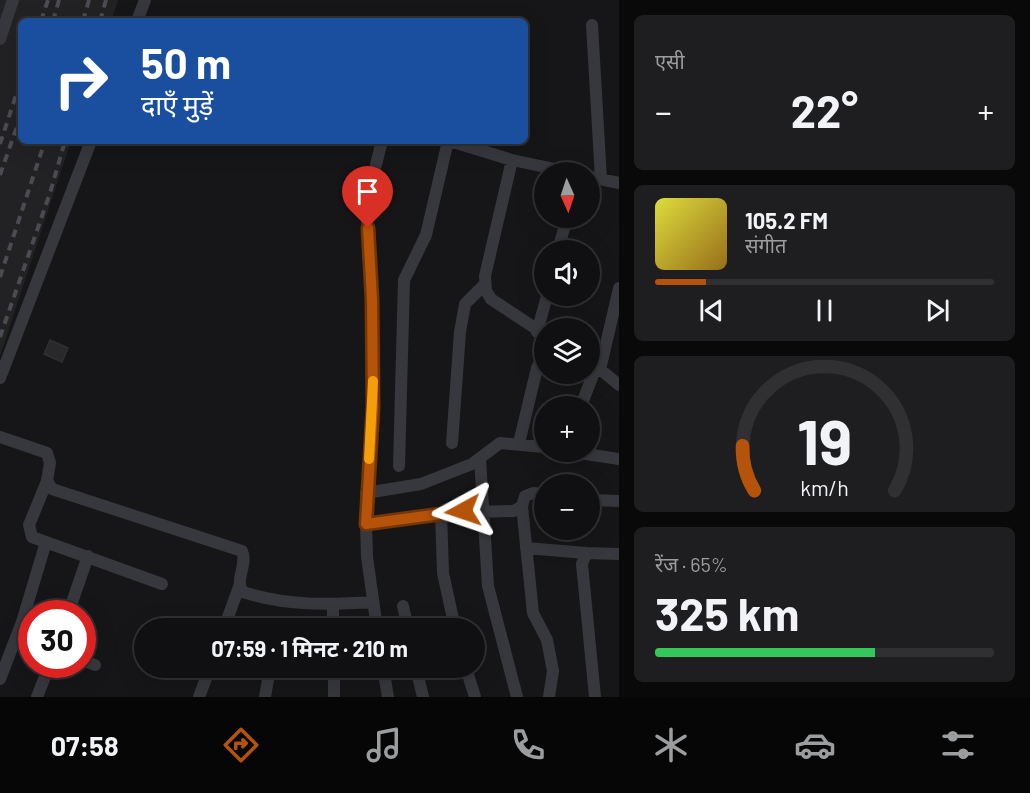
<!DOCTYPE html>
<html lang="hi">
<meta charset="utf-8">
<style>
:root{--surface:#101012;--page:#1e1e20;--text:#f1f3f6;--muted:#9c9d9f;--line:#303032;--accent:#b45309}
body{margin:0;font-family:Barlow,"Noto Sans Devanagari",sans-serif;background:var(--page);color:var(--text);height:100vh;display:flex;flex-direction:column;font-size:22px;white-space:nowrap}
*{box-sizing:border-box;margin:0}
p{font-size:20px;color:var(--muted)}
.icon{flex:none;width:33px;height:33px;fill:none;stroke:currentColor;stroke-width:2;stroke-linecap:round;stroke-linejoin:round}
.map{position:relative;flex:1;overflow:hidden}
.details{display:flex;flex-direction:column;gap:15px;padding:15px;background:#09090a;width:411px}
.details>*{flex:none}
.top-card{position:absolute;left:18px;top:18px;width:510px;height:126px;border-radius:9px;box-shadow:0 6px 24px #0002,0 0 0 2px var(--line);background:#1a4fa0;color:#fff;overflow:hidden}
.needle{width:39px;rotate:177deg}
.controls{position:absolute;left:534px;top:162px;display:grid;gap:12px}
.controls a{display:grid;place-items:center;width:66px;height:66px;border-radius:50%;background:var(--surface);box-shadow:0 6px 24px #0002,0 0 0 2px var(--line);font-size:30px}
.speed{position:absolute;left:18px;top:600px;display:flex;gap:12px;font-size:30px;font-weight:700;text-align:center}
.speed>*{display:grid;place-content:center;width:78px;height:78px;border-radius:50%;background:var(--surface);box-shadow:0 6px 24px #0002,0 0 0 2px var(--line);line-height:1}
.speed .limit{border:9px solid #d22;background:#fff;color:#111}
.pin{position:absolute;display:grid;place-items:center;width:51px;height:51px;color:#fff;margin:-62px -26px;border-radius:50% 50% 50% 0;rotate:-45deg;box-shadow:0 0 6px #0007}
.pin .icon{rotate:45deg}
.me{position:absolute;width:66px;margin:-33px;rotate:265deg;stroke-linejoin:round;filter:drop-shadow(0 0 4px #0008)}
.turn{display:flex;align-items:center;gap:21px;height:126px;padding:0 24px;font-size:27px}
.turn .icon{width:78px;height:78px;stroke-width:2.5}
.turn b{display:block;font-size:42px;line-height:51px}
.big{font-size:45px;font-weight:700;line-height:1.1}
.details .widget{flex:1;display:flex;flex-direction:column;justify-content:center;gap:9px;min-width:0;padding:0 21px;border-radius:9px;background:var(--page)}
.details .dial{align-items:center;gap:0}
.dial svg{height:156px;overflow:visible;fill:none;stroke:var(--line);stroke-width:7;stroke-linecap:round;text-anchor:middle}
.dial text{fill:var(--text);stroke:none}
.song{display:flex;align-items:center;gap:18px}
.cover{width:72px;height:72px;border-radius:9px;background:linear-gradient(135deg,hsl(60 70% 55%),hsl(40 70% 35%))}
.played{height:6px;border-radius:3px;background:linear-gradient(90deg,var(--accent) 15%,var(--line) 15%)}
.keys{display:flex;justify-content:space-around;direction:ltr}
.heat{display:flex;justify-content:space-between;align-items:center;font-size:33px;direction:ltr}
.charge{height:9px;border-radius:4px;background:linear-gradient(90deg,#34c759 65%,var(--line) 0)}
.trip{position:absolute;left:134px;top:618px;width:351px;height:60px;border-radius:30px;background:var(--surface);box-shadow:0 6px 24px #0002,0 0 0 2px var(--line);font-weight:700;line-height:60px;text-align:center}
.dock{display:flex;height:96px;justify-content:space-around;align-items:center;background:#060607;color:var(--muted)}
.dock .icon{width:42px;height:42px}
.dock .current{color:var(--accent)}
.dock b{font-size:27px;color:var(--text)}
main{display:flex;flex:1;min-height:0}
.map>svg:first-child{display:block}
.built{fill:#222225}
.building{fill:#29292c;stroke:#303034;stroke-width:1.5}
.lines{fill:none;stroke-linecap:round;stroke-linejoin:round}
.street{stroke:#37383d;stroke-width:12}
.rail{stroke:#4a4c52;stroke-width:4;stroke-dasharray:8 6;stroke-linecap:butt}
.route-casing{stroke:#753606;stroke-width:15}
.route{stroke:#b45309;stroke-width:10}
.slow{stroke:#f59e0b;stroke-width:10}
</style>
<main>
<div class="map">
<svg width="619" height="697" viewBox="0 0 619 697">
<rect width="100%" height="100%" fill="#161618"/>
<path class="built" d="M0 0H118L111 21H21V141H71L0 356Z"/>
<path class="building" d="M50 340 68 348 62 362 44 354Z"/>
<g class="lines">
<path class="street" d="M137 21 145 0
M592 25 601 179
M0 39 13 0
M450 141 512 160 569 172
M512 160 485 276 486 291 491 299 544 334
M590 177 619 183
M558 250 567 218
M537 332 547 296
M590 361 619 385
M600 370 619 288
M0 378 91 141
M581 406 596 367
M0 437 47 453 50 463 47 481 52 489 242 551C248 565 234 580 243 592 286 606 329 605 373 602
M452 443 460 332 465 304 485 284
M519 443 537 368 544 353
M573 452 619 459
M480 459 488 586 517 697
M399 466 404 280 426 235 448 141
M47 481 29 525 32 537 162 584
M366 493 421 484 472 464 500 443 544 447
M590 500 619 501
M522 506 533 613 547 640 553 671 549 697
M441 513 443 573 455 628
M366 524 441 513 514 511 522 506 525 496 533 493 544 494
M526 548 586 553
M333 605V628
M403 606 408 628
M68 614 88 556
M224 628 240 584
M377 628 367 557 366 524 373 407 372 299 366 204 382 141
M16 637 32 641
M82 660 95 665
M334 668V697
M383 668 388 697
M416 668 423 697
M466 668 475 697
M0 679 22 622 46 542
M37 697 50 664
M199 697 210 668
M265 697 270 668
M595 697 582 564 586 553 619 554"/>
<path class="rail" d="M41 21 48 0
M53 21 59 0
M83 21 89 0
M100 21 106 0
M0 144 21 80
M0 175 21 115
M0 277 45 141
M0 337 50 193 65 141"/>
</g>
<g class="lines">
<g class="route-casing">
<path id="route" d="M368 228 372 299 373 407 366 524 463 511"/>
</g>
<use href="#route" class="route"/>
<path class="slow" d="M369 459 373 381"/>
</g>
</svg>
<div class="controls">
<a><svg class="needle" viewBox="-14 -14 28 28"><path d="M0-13l5 13h-10z" fill="#e53935"/><path d="M0 13l5-13h-10z" fill="#9c9d9f"/></svg></a>
<a><svg class="icon" aria-label="sound" viewBox="0 0 24 24"><path d="M4 9h4l5-4v14l-5-4H4zM17 9q2 3 0 6"/></svg></a>
<a><svg class="icon" aria-label="layers" viewBox="0 0 24 24"><path d="M12 4l9 5-9 5-9-5zM3 14l9 5 9-5"/></svg></a>
<a>+</a>
<a>−</a>
</div>
<div class="speed"><div class="limit">30</div></div>
<div class="pin" style="left:368px;top:228px;background:#d93025"><svg class="icon" aria-label="arrive" viewBox="0 0 24 24"><path d="M6 21V4h12l-3 4 3 4H6"/></svg></div>
<svg class="me" style="left:463px;top:511px" viewBox="-20 -20 40 40"><path d="M0-17L14 15 0 8-14 15z" fill="#b45309" stroke="#fff" stroke-width="4"/></svg>
<div class="trip">07:59 · 1 मिनट · 210 m</div>
<div class="top-card">
<div class="turn"><svg class="icon" aria-label="right" viewBox="0 0 24 24"><path d="M7 20v-9h11M14 6l5 5-5 5"/></svg><div><b>50 m</b>दाएँ मुड़ें</div></div>
</div>
</div>
<section class="details">
<div class="widget"><p>एसी</p>
<div class="heat"><a>−</a><b class="big">22°</b><a>+</a></div>
</div>
<div class="widget">
<div class="song"><i class="cover"></i><div><b>105.2 FM</b><p>संगीत</p></div></div>
<div class="played"></div>
<div class="keys"><svg class="icon" aria-label="previous" viewBox="0 0 24 24"><path d="M18 5L8 12l10 7zM5 5v14"/></svg><svg class="icon" aria-label="pause" viewBox="0 0 24 24"><path d="M8 5v14M16 5v14"/></svg><svg class="icon" aria-label="next" viewBox="0 0 24 24"><path d="M6 5l10 7-10 7zM19 5v14"/></svg></div>
</div>
<div class="widget dial"><svg viewBox="0 0 100 80">
<path d="M14 69A42 42 0 1 1 86 69"/>
<path d="M14 69A42 42 0 0 1 8 46" stroke="#b45309"/>
<text x="50" y="56" font-size="32" font-weight="700">19</text>
<text x="50" y="72" font-size="11">km/h</text>
</svg></div>
<div class="widget"><p>रेंज · 65%</p><b class="big">325 km</b><div class="charge"></div></div>
</section>
</main>
<nav class="dock">
<b>07:58</b>
<svg class="icon current" aria-label="directions" viewBox="0 0 24 24"><path d="M12 3l9 9-9 9-9-9zM9 14v-3h6M13 9l2 2-2 2"/></svg>
<svg class="icon" aria-label="music" viewBox="0 0 24 24"><path d="M9 18V5l10-2v13"/><circle cx="6" cy="18" r="3"/><circle cx="16" cy="16" r="3"/></svg>
<svg class="icon" aria-label="phone" viewBox="0 0 24 24"><path d="M5 4h4l2 5-3 2q2 4 5 5l2-3 5 2v4C11 20 4 13 5 4z"/></svg>
<svg class="icon" aria-label="climate" viewBox="0 0 24 24"><path d="M12 3v18M4 7l16 10M4 17L20 7"/></svg>
<svg class="icon" aria-label="car" viewBox="0 0 24 24"><path d="M5 17H2v-5l4-1 3-4h7l3 4 3 1v5h-3M9 17h6M6 11h13"/><circle cx="7" cy="17" r="2"/><circle cx="17" cy="17" r="2"/></svg>
<svg class="icon" aria-label="filters" viewBox="0 0 24 24"><path d="M4 7h16M4 17h16"/><circle cx="9" cy="7" r="2"/><circle cx="15" cy="17" r="2"/></svg>
</nav>
